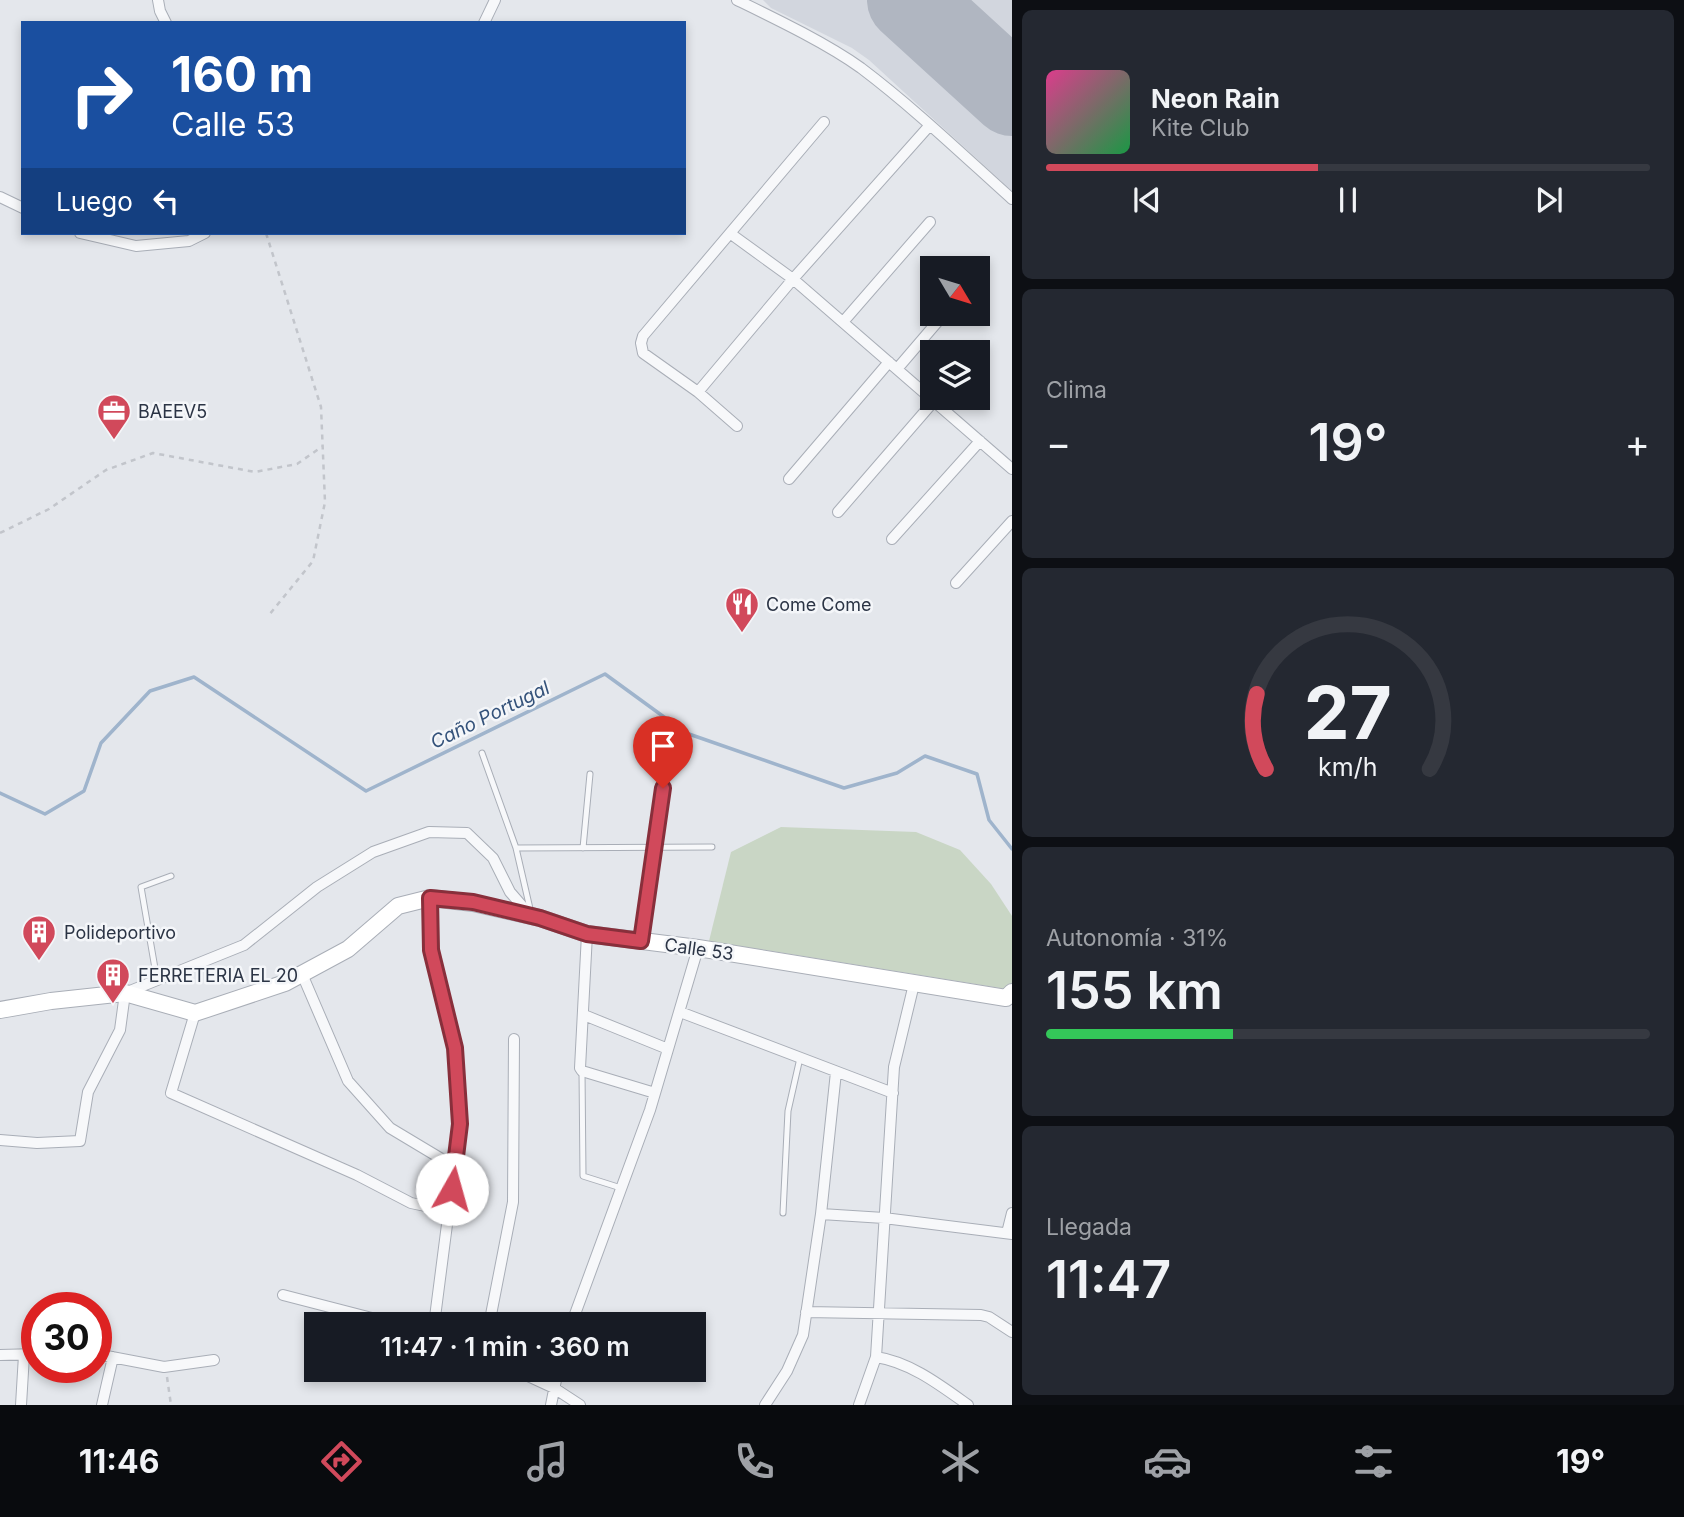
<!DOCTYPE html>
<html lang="es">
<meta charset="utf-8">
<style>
:root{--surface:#171b24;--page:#242831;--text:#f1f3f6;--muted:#9ea1a6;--line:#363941;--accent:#d1495b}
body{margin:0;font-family:Inter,sans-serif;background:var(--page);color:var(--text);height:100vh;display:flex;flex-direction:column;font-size:26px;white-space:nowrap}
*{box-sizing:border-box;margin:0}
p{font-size:23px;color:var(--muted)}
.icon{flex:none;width:38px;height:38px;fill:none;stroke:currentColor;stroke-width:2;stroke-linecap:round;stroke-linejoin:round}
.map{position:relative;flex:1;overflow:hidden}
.drawer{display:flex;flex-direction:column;gap:10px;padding:10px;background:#0d0f14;width:672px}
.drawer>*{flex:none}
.banner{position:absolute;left:21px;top:21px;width:665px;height:214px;border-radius:0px;box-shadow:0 4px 10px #0003;background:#1a4fa0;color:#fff;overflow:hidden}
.needle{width:46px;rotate:128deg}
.tools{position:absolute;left:920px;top:256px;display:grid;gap:14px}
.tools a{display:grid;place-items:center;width:70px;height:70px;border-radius:0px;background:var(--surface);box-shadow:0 4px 10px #0003;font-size:35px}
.speed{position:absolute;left:21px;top:1292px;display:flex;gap:14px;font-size:35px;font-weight:700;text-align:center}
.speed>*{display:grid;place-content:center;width:91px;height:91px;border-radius:50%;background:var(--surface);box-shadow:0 4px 10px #0003;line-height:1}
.speed .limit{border:10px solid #d22;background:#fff;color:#111}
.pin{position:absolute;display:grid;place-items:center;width:60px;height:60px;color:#fff;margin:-72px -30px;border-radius:50% 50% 50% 0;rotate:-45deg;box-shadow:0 0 7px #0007}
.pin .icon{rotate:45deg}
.me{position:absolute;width:77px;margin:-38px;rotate:7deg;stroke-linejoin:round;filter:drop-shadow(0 0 5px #0008)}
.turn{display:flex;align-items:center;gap:24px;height:147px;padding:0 35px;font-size:32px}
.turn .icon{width:91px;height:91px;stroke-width:2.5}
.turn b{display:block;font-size:49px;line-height:60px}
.then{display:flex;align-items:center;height:66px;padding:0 35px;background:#0003;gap:14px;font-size:26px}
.big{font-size:52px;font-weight:600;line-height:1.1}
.drawer .card{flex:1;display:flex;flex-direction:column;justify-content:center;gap:10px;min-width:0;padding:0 24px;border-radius:10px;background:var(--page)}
.drawer .dial{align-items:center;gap:0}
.dial svg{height:182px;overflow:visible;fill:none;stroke:var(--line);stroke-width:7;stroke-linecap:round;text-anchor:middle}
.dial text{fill:var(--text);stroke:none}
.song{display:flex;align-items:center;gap:21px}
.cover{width:84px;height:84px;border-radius:10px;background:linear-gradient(135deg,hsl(330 70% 55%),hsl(140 70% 35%))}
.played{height:7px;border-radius:4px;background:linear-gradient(90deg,var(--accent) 45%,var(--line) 45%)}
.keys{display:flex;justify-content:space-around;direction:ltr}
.heat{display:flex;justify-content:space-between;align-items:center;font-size:38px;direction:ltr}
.charge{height:10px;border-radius:5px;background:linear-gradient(90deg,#34c759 31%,var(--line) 0)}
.trip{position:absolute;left:304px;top:1312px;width:402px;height:70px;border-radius:0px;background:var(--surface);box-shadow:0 4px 10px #0003;font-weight:600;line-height:70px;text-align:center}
.dock{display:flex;height:112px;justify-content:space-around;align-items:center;background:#090b0e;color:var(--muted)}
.dock .icon{width:49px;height:49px}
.dock .on{color:var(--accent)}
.dock b{font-size:32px;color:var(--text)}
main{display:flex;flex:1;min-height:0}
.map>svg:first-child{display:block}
.built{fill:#d2d6de}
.green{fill:#c9d6c5}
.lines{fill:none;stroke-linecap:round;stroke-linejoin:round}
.stream{stroke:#9fb4cc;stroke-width:3.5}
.runway{stroke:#b0b6c1;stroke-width:84}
.lane-casing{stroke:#a9aeb7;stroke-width:7}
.street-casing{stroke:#a9aeb7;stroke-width:12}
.secondary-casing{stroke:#a9aeb7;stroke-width:18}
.path{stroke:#c2c5cb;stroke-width:2.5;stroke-dasharray:5 5;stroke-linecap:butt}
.lane{stroke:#f7f8fa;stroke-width:5}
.street{stroke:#f7f8fa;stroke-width:10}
.secondary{stroke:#fff;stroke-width:16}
.route-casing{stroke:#882f3b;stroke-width:18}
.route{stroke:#d1495b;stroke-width:12}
.labels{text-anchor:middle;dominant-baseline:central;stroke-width:5;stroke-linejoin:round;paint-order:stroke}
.poi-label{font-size:18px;fill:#2b3445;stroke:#f4f6f9;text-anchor:start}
.street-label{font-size:18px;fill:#2b3445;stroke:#f4f6f9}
.water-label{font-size:19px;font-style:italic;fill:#34527a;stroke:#f4f6f9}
</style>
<main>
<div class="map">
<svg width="1012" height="1405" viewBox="0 0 1012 1405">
<rect width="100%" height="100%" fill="#e4e7ec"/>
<path class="built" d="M763 0H1012V191L869 60 852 48 771 8Z"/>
<path class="green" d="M781 827 916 832 960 850 991 884 1012 916V983L1006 989 709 941 731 852Z"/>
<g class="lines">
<path class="stream" d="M0 793 45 814 84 791 101 743 150 691 194 677 366 791 605 674 686 733 844 788 897 773 925 756 977 774 989 820 1012 849"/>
<path class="runway" d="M909 0 1012 94"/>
<g class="lane-casing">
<path id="lane" d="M482 753 516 848 531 913
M516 848 712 847
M583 848 590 774
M641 938 663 788
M157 980 141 887 171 876
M582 1071 583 1176 621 1188
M783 1213 788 1111 800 1058"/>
</g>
<g class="street-casing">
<path id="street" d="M158 0 160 11 166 23
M737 0C776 19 826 43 861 68 914 108 963 155 1012 199
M484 23 495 0
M0 197 23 208
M80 233 136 246 189 241 205 233
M731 234 793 279 1012 469
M843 322 930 222
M897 369 945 313
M698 392 793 279 930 125
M737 426 698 392 643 353 641 343 643 336 824 122
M789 479 889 362
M838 512 934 401
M892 539 980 441
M956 583 1012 521
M430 898 431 950 455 1048 460 1124 434 1325
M587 934 580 1068 582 1071 655 1093
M302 974 348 1081 390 1128 455 1167
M680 1012 893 1093
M195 1013 171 1093 357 1175 411 1203 449 1211
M584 1015 668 1049
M0 1140 37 1143 80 1141 88 1092 120 1030 125 993 244 945 317 887 373 852 429 832 467 833 493 858 510 892 530 915
M821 1214 884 1218 1012 1234
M1007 1233 1012 1213
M283 1295 399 1325
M806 1312 981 1315 989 1317 1012 1332
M489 1325 513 1202 514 1039
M571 1325 650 1110 698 948
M96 1354 164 1367 214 1360
M0 1355 37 1354
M876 1357C910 1362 940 1385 968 1405
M515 1370 554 1388 580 1405
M21 1405 24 1355
M102 1405 113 1357
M551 1405 558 1370
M765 1405 787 1371 803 1335 821 1214 836 1072
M859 1405 876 1357 894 1067 914 984"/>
</g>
<g class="secondary-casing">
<path id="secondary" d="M0 1010 51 1001 125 993 195 1013 285 983 348 949 398 906 430 898 473 903 540 918 587 934 698 948 1006 998 1012 992"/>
</g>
<path class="path" d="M266 233 321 407 325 502 313 561 269 615
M0 533 49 509 106 470 153 453 255 472 297 464 323 446
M167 1377 171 1405"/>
<use href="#lane" class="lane"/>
<use href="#street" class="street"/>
<use href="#secondary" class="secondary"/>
</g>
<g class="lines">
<g class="route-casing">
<path id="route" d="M452 1189 460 1124 455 1048 431 950 430 898 473 902 540 918 587 934 641 941 663 788"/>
</g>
<use href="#route" class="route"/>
</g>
<defs>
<g id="office-pin" transform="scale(1.75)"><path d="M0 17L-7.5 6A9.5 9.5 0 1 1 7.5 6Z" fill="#d1495b" stroke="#f4f6f9"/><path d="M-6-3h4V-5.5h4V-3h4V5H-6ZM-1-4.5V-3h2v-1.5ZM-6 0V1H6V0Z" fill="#fff"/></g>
<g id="restaurant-pin" transform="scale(1.75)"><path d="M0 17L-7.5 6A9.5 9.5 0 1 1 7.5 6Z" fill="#d1495b" stroke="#f4f6f9"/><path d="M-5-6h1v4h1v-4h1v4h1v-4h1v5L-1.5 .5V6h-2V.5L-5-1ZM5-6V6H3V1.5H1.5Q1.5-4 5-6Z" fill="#fff"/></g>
<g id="building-pin" transform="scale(1.75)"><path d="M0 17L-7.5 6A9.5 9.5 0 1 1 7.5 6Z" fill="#d1495b" stroke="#f4f6f9"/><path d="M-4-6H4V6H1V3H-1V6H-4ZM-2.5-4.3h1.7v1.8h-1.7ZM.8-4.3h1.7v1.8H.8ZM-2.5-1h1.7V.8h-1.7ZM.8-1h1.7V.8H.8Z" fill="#fff"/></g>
</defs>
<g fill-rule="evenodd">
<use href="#office-pin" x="114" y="411"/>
<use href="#restaurant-pin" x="742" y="604"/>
<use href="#building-pin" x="39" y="932"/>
<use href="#building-pin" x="113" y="975"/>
</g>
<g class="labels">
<g class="poi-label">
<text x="138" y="411">BAEEV5</text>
<text x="766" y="604">Come Come</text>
<text x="64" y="932">Polideportivo</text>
<text x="138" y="975">FERRETERIA EL 20</text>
</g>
<g class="street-label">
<text transform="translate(699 949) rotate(8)">Calle 53</text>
</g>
<g class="water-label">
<text transform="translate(490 715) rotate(-26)">Caño Portugal</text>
</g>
</g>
</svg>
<div class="tools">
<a><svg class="needle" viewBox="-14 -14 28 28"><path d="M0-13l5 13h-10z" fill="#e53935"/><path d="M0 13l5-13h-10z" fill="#9ea1a6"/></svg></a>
<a><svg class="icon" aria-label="layers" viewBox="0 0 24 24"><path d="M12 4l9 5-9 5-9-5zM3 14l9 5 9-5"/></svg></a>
</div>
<div class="speed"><div class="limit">30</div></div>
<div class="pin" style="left:663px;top:788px;background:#d93025"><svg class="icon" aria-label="arrive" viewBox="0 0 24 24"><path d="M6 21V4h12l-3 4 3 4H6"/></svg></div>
<svg class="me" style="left:452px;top:1189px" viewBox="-20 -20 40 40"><circle r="19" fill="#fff"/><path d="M0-13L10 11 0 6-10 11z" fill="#d1495b"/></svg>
<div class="trip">11:47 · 1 min · 360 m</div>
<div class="banner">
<div class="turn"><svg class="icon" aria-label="right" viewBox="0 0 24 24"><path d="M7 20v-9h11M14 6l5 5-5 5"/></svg><div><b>160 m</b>Calle 53</div></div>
<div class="then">Luego<svg class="icon" aria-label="left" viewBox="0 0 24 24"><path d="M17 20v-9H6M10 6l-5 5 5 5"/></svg></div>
</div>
</div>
<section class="drawer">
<div class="card">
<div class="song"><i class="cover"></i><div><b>Neon Rain</b><p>Kite Club</p></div></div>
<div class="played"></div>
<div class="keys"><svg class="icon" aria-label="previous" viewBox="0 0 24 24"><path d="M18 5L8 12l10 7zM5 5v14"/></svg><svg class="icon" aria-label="pause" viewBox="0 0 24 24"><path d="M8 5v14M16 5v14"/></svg><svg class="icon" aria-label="next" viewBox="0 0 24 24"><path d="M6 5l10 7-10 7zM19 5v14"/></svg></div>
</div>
<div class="card"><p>Clima</p>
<div class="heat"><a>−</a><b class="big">19°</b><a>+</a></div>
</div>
<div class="card dial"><svg viewBox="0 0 100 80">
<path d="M14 69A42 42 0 1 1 86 69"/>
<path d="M14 69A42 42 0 0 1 10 36" stroke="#d1495b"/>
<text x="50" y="56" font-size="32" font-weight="700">27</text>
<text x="50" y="72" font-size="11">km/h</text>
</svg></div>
<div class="card"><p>Autonomía · 31%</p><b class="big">155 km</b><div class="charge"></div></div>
<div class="card"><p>Llegada</p><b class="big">11:47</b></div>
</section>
</main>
<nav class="dock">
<b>11:46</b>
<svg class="icon on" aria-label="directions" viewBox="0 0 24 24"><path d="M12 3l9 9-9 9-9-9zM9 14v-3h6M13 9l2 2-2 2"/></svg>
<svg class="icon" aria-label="music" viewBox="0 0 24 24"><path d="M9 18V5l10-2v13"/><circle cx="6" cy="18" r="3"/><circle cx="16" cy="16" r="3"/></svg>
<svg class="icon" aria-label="phone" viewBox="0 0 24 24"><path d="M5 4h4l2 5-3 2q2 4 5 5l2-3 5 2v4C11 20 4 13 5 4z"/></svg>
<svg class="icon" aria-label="climate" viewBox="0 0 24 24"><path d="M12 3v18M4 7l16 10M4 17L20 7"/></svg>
<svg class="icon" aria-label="car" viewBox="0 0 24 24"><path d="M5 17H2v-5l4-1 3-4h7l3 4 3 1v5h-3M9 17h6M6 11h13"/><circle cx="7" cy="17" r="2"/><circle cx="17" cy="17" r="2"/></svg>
<svg class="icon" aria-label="filters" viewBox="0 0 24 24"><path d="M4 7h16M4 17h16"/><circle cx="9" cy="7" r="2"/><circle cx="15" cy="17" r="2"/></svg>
<b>19°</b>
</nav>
